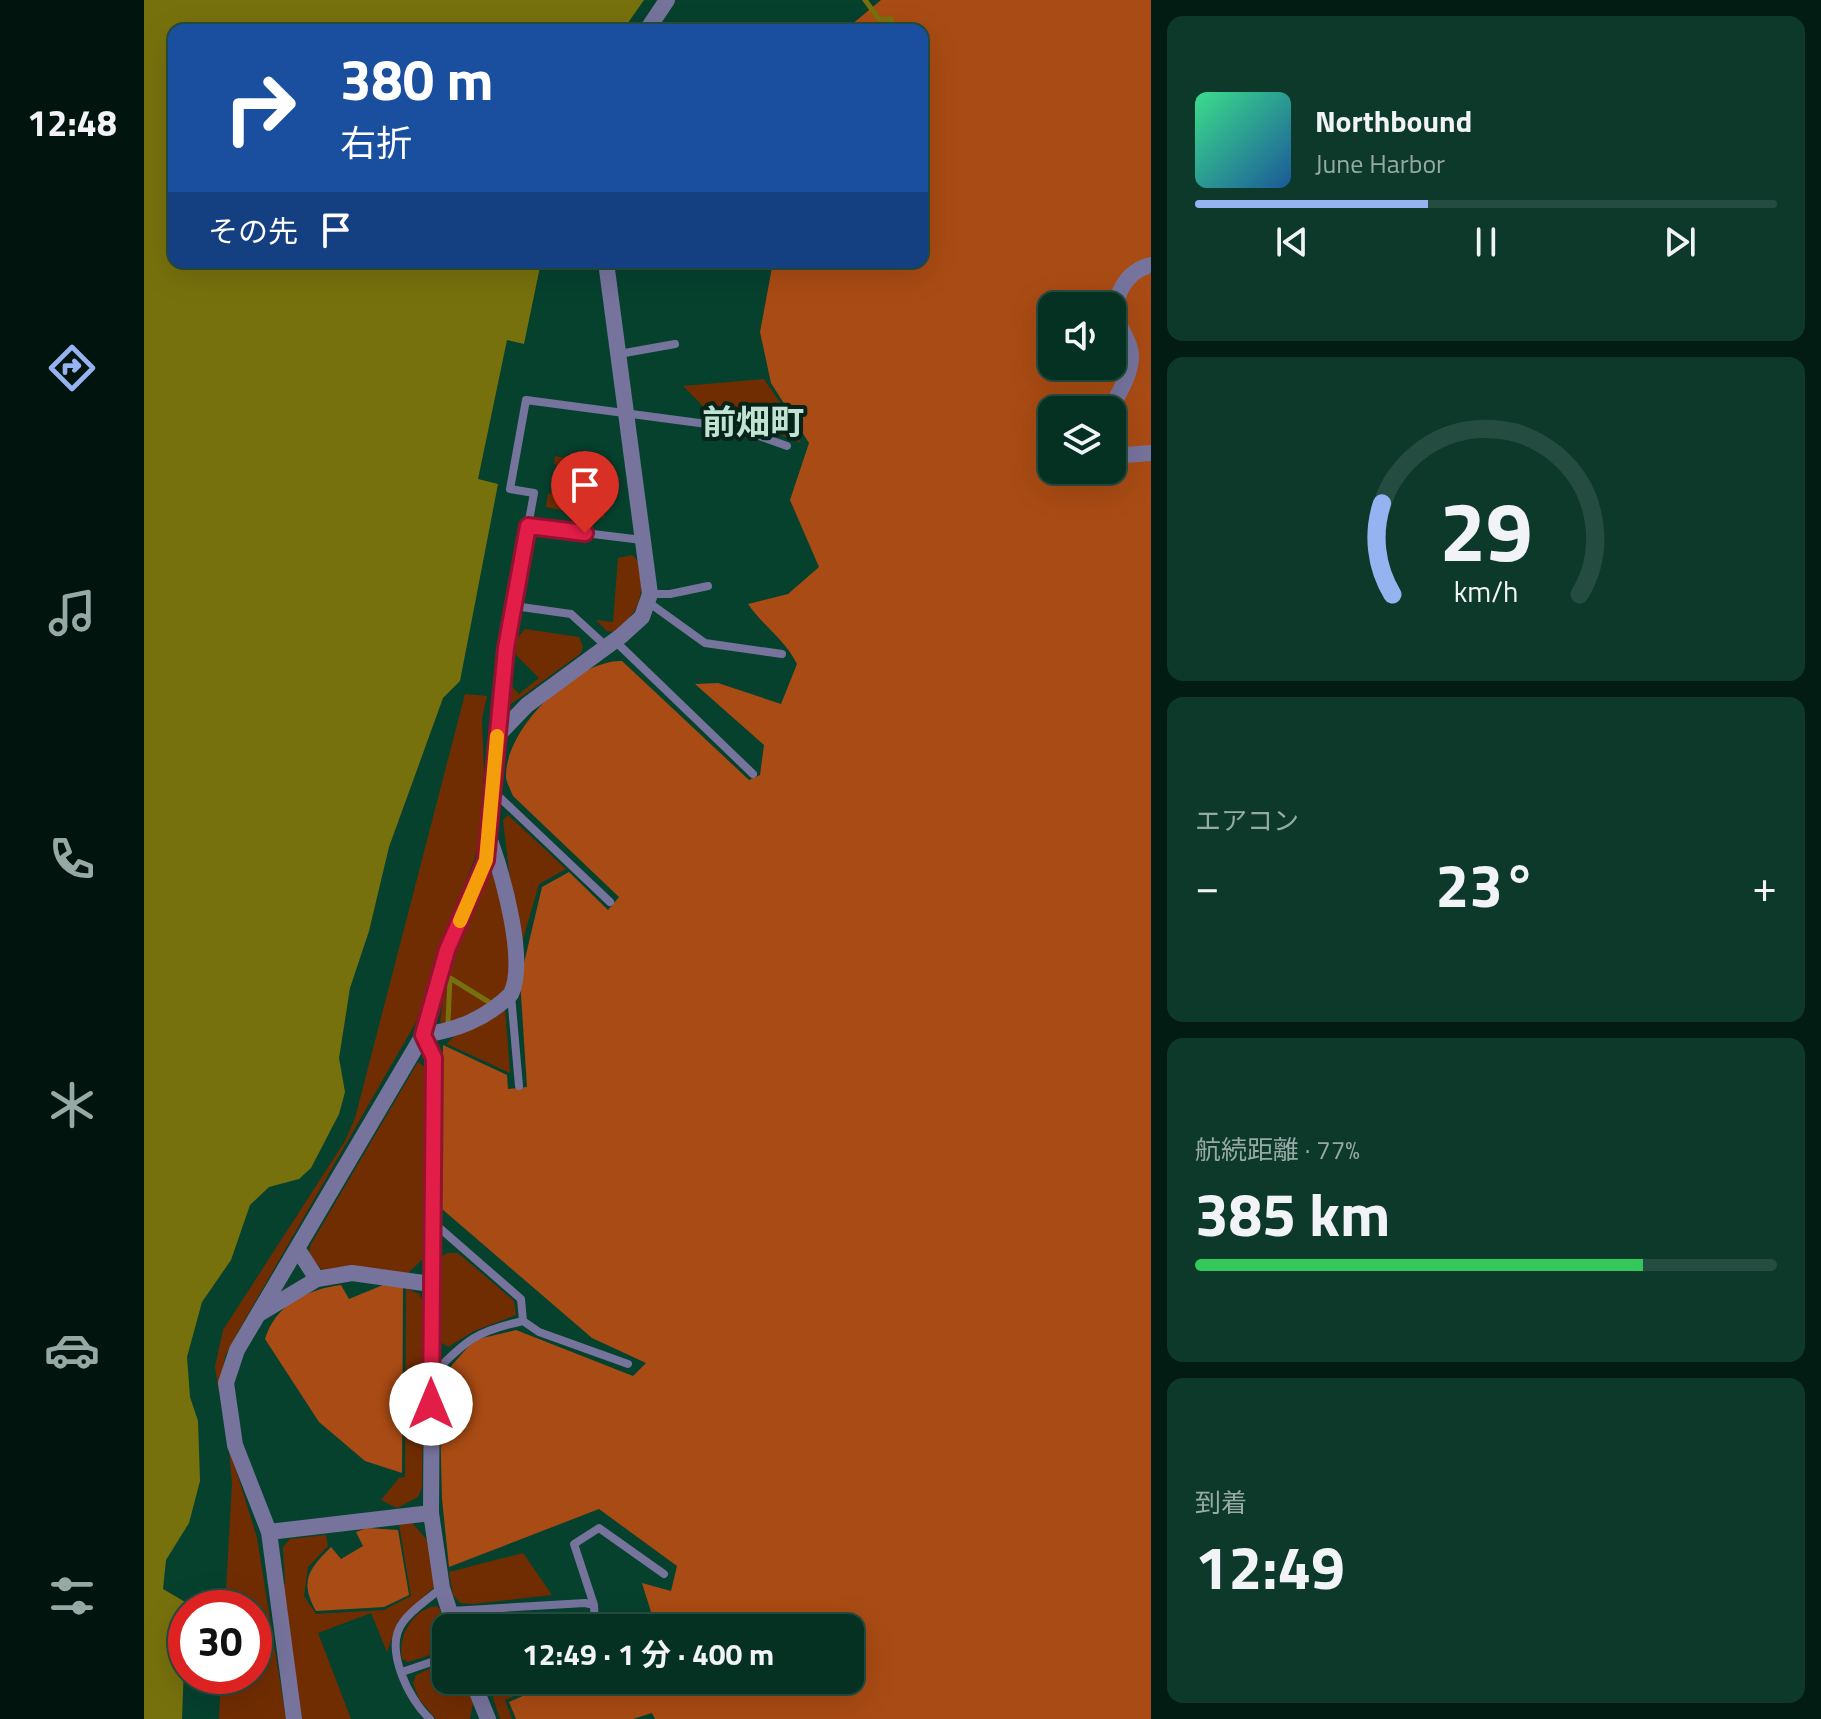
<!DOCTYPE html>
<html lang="ja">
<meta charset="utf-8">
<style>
:root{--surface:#043122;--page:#0d392a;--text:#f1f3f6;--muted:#97a9a5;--line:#254c40;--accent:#95b2f1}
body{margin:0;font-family:"Titillium Web","Noto Sans JP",sans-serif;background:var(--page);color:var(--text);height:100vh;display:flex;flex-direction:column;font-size:30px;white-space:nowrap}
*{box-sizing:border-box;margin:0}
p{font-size:26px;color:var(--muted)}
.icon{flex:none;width:44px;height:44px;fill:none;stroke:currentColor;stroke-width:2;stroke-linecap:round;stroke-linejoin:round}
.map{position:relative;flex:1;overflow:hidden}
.drawer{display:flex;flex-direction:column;gap:16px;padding:16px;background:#021b13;width:670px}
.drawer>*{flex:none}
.banner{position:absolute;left:24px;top:24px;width:760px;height:244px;border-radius:16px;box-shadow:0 8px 32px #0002,0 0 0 2px var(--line);background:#1a4fa0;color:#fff;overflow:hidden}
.tools{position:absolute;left:894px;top:292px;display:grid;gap:16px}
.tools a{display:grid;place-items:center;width:88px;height:88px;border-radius:16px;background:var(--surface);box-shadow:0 8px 32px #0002,0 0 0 2px var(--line);font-size:40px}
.speed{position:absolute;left:24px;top:1590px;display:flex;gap:16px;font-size:40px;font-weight:700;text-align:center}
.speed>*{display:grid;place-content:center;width:104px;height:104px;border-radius:50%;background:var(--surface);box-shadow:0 8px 32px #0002,0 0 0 2px var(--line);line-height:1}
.speed .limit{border:12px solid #d22;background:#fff;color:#111}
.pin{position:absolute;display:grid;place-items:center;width:68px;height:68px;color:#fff;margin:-82px -34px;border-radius:50% 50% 50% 0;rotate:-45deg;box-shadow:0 0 8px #0007}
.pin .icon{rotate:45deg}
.me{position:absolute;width:88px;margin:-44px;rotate:0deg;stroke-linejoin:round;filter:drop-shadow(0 0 6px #0008)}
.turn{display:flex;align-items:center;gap:28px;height:168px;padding:0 40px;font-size:36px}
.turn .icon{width:104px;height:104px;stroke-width:2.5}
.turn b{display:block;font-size:56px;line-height:68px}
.then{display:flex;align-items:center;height:76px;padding:0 40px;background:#0003;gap:16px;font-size:30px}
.big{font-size:60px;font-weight:700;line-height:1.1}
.drawer .card{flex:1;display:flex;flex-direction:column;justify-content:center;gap:12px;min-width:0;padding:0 28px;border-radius:16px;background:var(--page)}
.drawer .dial{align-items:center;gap:0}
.dial svg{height:208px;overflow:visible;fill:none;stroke:var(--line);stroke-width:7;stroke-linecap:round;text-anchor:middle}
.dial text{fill:var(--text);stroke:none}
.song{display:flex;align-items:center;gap:24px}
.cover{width:96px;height:96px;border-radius:12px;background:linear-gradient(135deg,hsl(150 70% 55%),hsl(210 70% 35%))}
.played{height:8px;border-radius:4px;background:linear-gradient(90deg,var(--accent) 40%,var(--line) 40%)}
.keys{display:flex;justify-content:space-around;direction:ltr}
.heat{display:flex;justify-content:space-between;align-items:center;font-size:44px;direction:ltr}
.charge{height:12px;border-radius:6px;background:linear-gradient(90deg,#34c759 77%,var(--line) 0)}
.trip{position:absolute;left:288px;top:1614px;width:432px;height:80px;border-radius:16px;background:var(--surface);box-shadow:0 8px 32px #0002,0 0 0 2px var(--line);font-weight:700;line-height:80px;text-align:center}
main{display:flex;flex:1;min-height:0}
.tab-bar{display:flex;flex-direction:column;width:144px;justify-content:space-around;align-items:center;background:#02140e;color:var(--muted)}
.tab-bar .icon{width:56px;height:56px}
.tab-bar .selected{color:var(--accent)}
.tab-bar b{font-size:36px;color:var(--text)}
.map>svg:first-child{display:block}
.green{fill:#712d02}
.forest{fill:#a94b14;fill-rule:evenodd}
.water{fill:#77710d}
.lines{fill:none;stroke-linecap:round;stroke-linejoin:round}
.stream{stroke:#77710d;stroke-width:5}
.service{stroke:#76749d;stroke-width:8}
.minor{stroke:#76749d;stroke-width:16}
.route-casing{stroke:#92132f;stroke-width:20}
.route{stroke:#e11d48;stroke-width:14}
.slow{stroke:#f59e0b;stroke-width:14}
.labels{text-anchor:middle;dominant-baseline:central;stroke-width:8;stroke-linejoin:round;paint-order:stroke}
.quarter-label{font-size:34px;font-weight:bold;fill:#c2e3d4;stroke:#062419}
</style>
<main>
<nav class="tab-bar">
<b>12:48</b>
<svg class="icon selected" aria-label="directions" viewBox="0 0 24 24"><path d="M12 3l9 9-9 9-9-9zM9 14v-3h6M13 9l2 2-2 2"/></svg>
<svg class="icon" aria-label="music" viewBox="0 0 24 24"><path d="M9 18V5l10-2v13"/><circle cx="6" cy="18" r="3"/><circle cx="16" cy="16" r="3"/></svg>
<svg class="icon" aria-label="phone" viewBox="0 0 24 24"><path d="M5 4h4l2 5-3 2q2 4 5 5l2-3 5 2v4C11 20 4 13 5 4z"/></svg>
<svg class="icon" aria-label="climate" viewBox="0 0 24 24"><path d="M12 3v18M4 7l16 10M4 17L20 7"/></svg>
<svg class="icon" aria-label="car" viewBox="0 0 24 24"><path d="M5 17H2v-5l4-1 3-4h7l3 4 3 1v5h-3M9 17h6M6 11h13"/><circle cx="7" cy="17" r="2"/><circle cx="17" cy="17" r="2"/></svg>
<svg class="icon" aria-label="filters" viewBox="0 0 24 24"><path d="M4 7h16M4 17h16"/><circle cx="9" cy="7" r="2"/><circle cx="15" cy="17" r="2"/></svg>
</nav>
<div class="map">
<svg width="1007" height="1719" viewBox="0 0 1007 1719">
<rect width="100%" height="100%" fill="#06412e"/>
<path class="green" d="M620 379 645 416 657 443 600 420 571 418 539 386Z
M411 456 435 461 427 499 449 503 451 494C462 499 461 508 460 518L402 507 404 493 421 496 426 469 410 464Z
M456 467 469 469 465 493 452 491Z
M488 555C502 565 499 597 490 612 485 619 477 626 471 632L463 631 452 620 469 622 474 558Z
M381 629 435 637 439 647 436 654 363 707 366 684 375 694 395 678 372 655 369 643Z
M321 694 343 696 338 719 340 774 335 847 297 946 272 1022 96 1328 81 1356 75 1393 71 1367 79 1330 201 1141 211 1118Z
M364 815 422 869 395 884 375 953 359 820Z
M348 873 355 879 367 965 359 998 306 1027 296 1022 302 977 342 875Z
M361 1008 366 1073 303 1044C315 1027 344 1022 361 1008Z
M274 1062 281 1067V1257L264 1273 178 1270 164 1254 167 1244Z
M303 1253H314L370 1301 372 1315 330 1331 304 1347 295 1341 297 1257Z
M262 1288 275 1294 280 1304 278 1487 274 1497 253 1508 237 1500 255 1478 261 1477Z
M85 1447 113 1538 142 1719H75L77 1676H110V1608H81L88 1484Z
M268 1523 283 1540 291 1586 254 1621 243 1652 227 1613 174 1633 207 1719H158L137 1585 141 1584 139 1547 146 1539 182 1535 184 1546 164 1567 160 1596 172 1614 240 1610 267 1596 255 1524Z
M379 1553 408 1595 329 1604 316 1603 309 1595 305 1572Z
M292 1606 296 1609 302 1646 299 1651 264 1662 258 1659C254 1636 268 1610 292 1606Z
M398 1615 407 1616 414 1628 318 1627 322 1620Z
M294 1665 302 1666V1680H318L329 1703 326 1719H292L275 1699 269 1683 272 1675Z
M372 1680H406L361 1700 368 1719H356L349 1698 351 1690Z"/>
<path class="forest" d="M737 0H1007V1719H511L508 1713 489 1719H372L365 1702 415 1680 442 1695 453 1680H706V1628H512L498 1583 527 1591 533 1566 455 1509 305 1567 298 1499 295 1380 330 1340 372 1330 489 1376 502 1363 448 1338 298 1209 299 1045 363 1075 364 1089 383 1087 376 980 398 887 425 872 464 910 475 897 369 796C367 791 363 783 362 778 360 729 431 660 478 661L605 780 616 775 620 745 551 684 574 683 637 704 653 664C641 640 620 627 604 604L644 594 675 567 646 500 665 443 627 383 616 332 629 262H778V30H701ZM908 306H968V366H908ZM908 410H968V470H908Z
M197 1285 205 1299 239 1285 259 1287 258 1473 221 1461 175 1422 121 1339C132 1304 162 1290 197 1285Z
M223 1528 254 1530 265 1595 240 1607 172 1611C155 1581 165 1569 187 1547L197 1559 219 1546 212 1532Z"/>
<path class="water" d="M0 0H500L479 30H30V262H397L380 344 363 340 334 479 354 484 316 681 299 698 245 847 225 931 206 988 195 1058 201 1092 195 1114 167 1168 155 1179 125 1187 106 1205 87 1260 58 1302 43 1357 46 1397 54 1421 56 1481 45 1523 22 1560 19 1589 48 1606 42 1608 38 1719H0Z"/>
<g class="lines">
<path class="stream" d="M721 0 735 19H747L749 26 746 30
M304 1022 306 978 348 1004"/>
<path class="service" d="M475 354 531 344
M384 526 498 540
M506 594H526L564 586
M504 602 561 643 638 654
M370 606 427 614 462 646
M471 641 609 774
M353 732 362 648 390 493 366 489 382 400 593 428 643 446
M351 793 466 902
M367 995 375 1086
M291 1224 377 1299 379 1321
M290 1373C322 1340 333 1331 379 1321L395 1332 484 1364
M450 1605 430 1544 455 1528 520 1574
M307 1611 441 1603 450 1605 451 1628
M258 1672 302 1657
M286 1719C265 1700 239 1648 259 1622 268 1609 285 1599 297 1588"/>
<path class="minor" d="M503 30 523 0
M966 410C974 394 986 377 987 358 988 346 979 334 975 323 966 298 982 271 1007 265
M968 456 1007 453
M153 1248 173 1279
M115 1314 173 1279 208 1273 287 1284
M125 1532 287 1513
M311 1628 298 1588 287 1513 290 1058 279 1035 303 950 342 860 353 736 383 705 477 636 498 617 506 594 462 262
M328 1680 344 1719
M150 1719 125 1532 91 1445 82 1383 93 1350 279 1035C313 1030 342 1019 367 994 383 961 359 877 347 843"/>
</g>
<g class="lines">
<g class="route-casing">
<path id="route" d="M287 1404 290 1058 279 1035 303 950 342 860 362 648 384 526 441 533"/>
</g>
<use href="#route" class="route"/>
<path class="slow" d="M316 921 342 860 353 736"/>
</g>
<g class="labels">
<g class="quarter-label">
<text x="609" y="421">前畑町</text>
</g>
</g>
</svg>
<div class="tools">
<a><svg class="icon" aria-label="sound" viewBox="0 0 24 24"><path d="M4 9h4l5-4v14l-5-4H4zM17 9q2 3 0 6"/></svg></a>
<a><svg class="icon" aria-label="layers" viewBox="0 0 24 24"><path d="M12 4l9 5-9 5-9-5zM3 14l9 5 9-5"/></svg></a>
</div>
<div class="speed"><div class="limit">30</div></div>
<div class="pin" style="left:441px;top:533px;background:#d93025"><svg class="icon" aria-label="arrive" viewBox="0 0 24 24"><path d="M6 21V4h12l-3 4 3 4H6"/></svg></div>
<svg class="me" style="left:287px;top:1404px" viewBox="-20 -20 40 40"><circle r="19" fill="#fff"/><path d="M0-13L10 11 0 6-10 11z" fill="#e11d48"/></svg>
<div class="trip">12:49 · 1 分 · 400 m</div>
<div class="banner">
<div class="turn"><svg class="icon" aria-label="right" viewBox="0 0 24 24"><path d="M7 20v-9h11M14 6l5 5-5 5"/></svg><div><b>380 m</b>右折</div></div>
<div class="then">その先<svg class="icon" aria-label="arrive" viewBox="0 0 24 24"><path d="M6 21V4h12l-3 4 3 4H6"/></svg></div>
</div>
</div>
<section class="drawer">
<div class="card">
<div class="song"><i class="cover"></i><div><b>Northbound</b><p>June Harbor</p></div></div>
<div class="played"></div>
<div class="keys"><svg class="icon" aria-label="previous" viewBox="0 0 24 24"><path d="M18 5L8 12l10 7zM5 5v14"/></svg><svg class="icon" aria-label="pause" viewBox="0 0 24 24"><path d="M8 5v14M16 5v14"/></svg><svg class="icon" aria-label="next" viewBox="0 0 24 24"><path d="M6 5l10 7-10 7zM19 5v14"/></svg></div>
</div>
<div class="card dial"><svg viewBox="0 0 100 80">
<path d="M14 69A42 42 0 1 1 86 69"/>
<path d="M14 69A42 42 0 0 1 10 34" stroke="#95b2f1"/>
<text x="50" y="56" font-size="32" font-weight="700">29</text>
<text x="50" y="72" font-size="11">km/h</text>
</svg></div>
<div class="card"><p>エアコン</p>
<div class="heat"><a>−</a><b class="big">23°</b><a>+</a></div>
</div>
<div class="card"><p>航続距離 · 77%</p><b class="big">385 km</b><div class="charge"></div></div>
<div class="card"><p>到着</p><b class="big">12:49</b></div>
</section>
</main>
